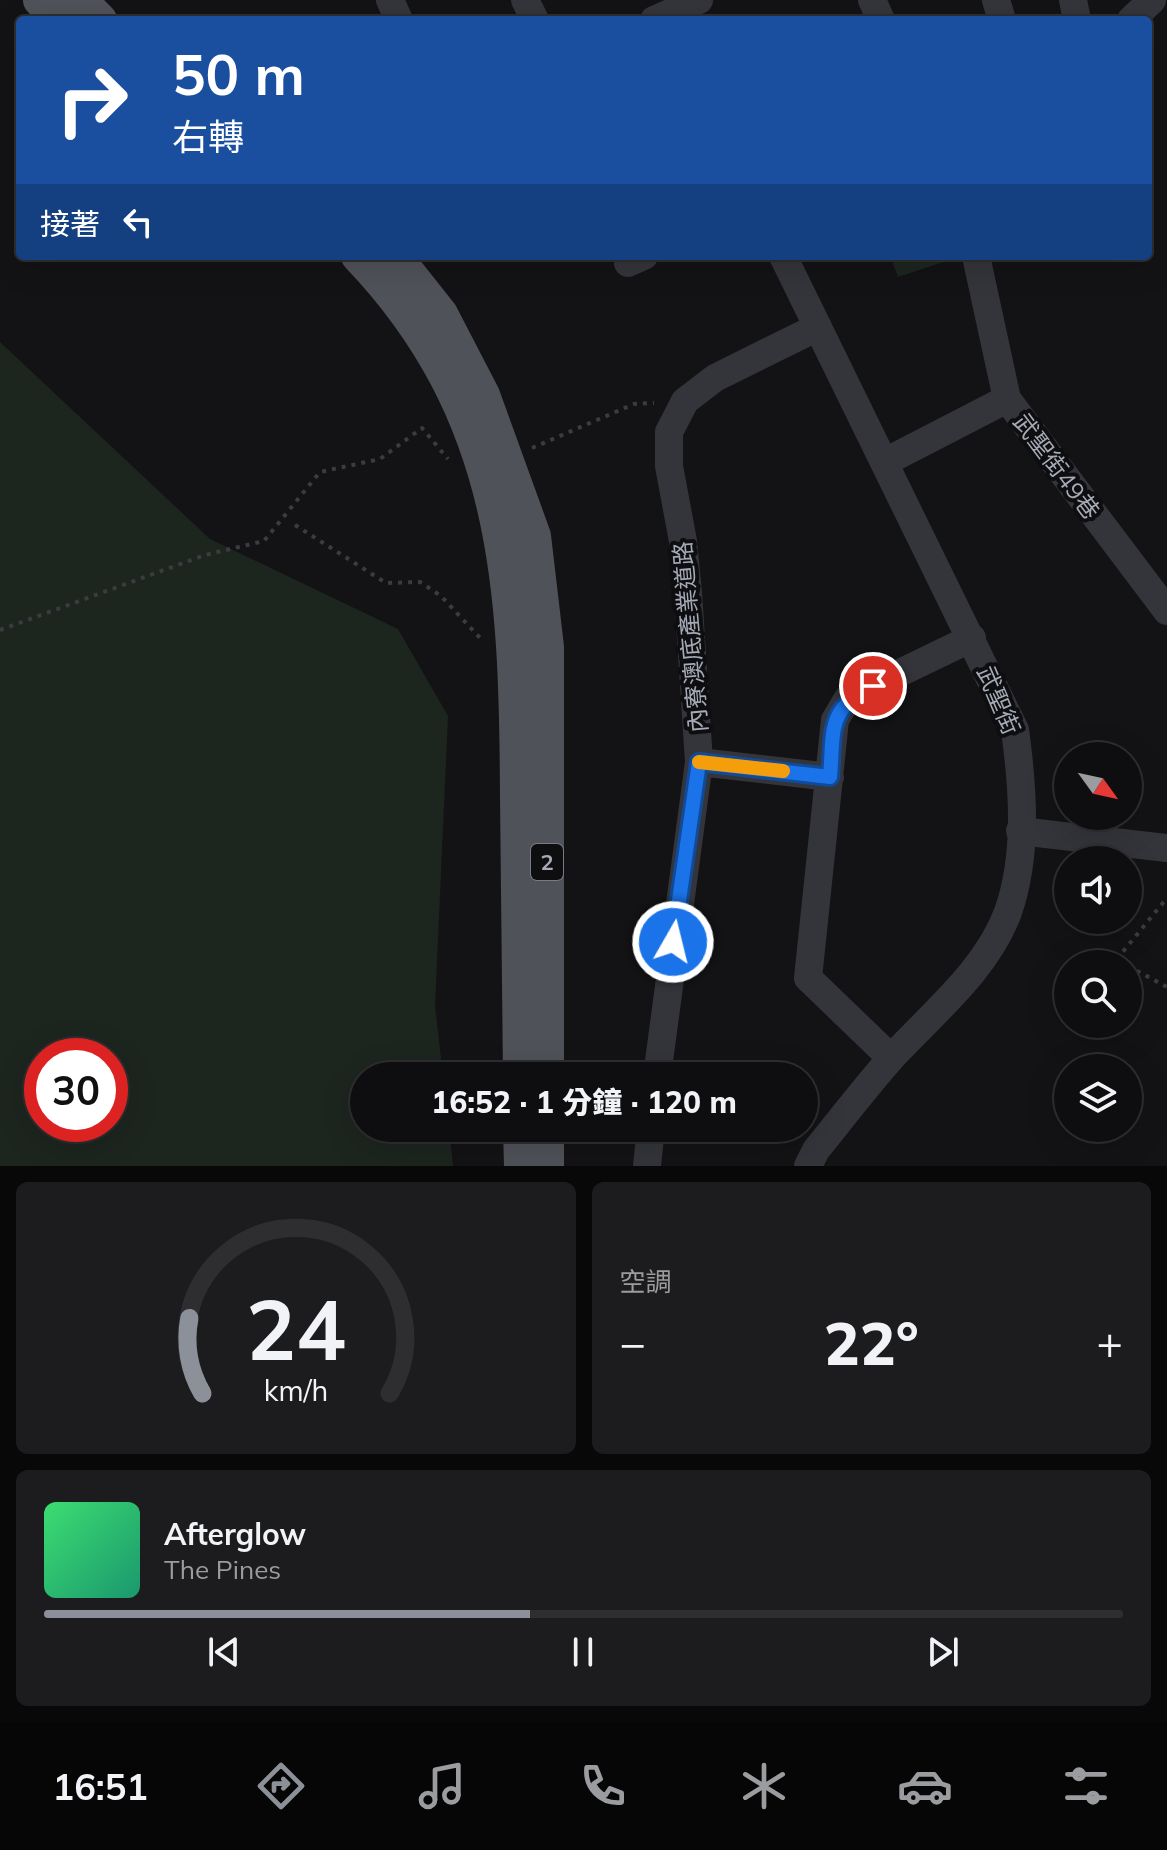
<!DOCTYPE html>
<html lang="zh-TW">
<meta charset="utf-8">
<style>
:root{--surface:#0e0e10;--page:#1c1c1e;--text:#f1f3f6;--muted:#9b9c9f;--line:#2e2e30;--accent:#8c9099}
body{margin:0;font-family:Mulish,"Noto Sans TC",sans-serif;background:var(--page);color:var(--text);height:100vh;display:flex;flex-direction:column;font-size:30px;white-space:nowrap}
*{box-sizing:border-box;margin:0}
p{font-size:26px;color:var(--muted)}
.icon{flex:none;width:44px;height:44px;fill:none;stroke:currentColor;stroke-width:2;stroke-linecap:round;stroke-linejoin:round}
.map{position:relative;height:1166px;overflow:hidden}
.sheet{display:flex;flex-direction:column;gap:16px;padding:16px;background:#080809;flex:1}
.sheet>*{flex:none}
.hud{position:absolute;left:16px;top:16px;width:1136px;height:244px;border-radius:8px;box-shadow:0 8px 32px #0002,0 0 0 2px var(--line);background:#1a4fa0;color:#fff;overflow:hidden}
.needle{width:52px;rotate:123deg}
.buttons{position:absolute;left:1054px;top:742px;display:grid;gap:16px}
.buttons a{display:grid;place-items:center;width:88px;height:88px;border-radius:50%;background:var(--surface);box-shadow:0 8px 32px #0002,0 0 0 2px var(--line);font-size:40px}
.speed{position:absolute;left:24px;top:1038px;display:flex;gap:16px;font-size:40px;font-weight:700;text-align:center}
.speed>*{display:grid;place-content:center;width:104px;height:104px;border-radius:50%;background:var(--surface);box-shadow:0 8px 32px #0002,0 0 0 2px var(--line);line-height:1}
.speed .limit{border:12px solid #d22;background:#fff;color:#111}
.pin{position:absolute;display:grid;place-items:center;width:68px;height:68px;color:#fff;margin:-34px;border:4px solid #fff;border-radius:50%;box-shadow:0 2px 8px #0007}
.me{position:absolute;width:88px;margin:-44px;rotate:8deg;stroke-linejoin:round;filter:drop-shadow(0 0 6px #0008)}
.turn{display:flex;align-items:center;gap:28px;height:168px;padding:0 24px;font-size:36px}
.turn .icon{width:104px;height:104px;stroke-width:2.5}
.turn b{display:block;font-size:56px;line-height:68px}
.then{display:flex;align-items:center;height:76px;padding:0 24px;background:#0003;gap:16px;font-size:30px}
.big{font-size:60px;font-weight:800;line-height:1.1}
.sheet .card{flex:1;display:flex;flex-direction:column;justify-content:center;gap:12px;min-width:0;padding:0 28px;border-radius:12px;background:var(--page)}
.sheet .dial{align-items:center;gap:0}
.dial svg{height:208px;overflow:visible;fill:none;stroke:var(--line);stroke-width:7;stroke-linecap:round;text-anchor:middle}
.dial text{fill:var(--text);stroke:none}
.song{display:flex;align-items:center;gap:24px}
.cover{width:96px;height:96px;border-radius:12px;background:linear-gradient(135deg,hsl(140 70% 55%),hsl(160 70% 35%))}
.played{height:8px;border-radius:4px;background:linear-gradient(90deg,var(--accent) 45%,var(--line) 45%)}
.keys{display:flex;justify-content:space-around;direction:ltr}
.heat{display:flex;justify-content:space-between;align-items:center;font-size:44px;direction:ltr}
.sheet .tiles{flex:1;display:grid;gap:16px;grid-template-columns:1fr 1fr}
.card:last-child{grid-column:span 2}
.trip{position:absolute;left:350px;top:1062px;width:468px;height:80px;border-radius:40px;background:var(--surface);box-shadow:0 8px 32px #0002,0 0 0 2px var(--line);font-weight:800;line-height:80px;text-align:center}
.menu{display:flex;height:128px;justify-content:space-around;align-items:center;background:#060606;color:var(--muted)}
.menu .icon{width:56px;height:56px}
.menu .selected{color:var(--accent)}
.menu b{font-size:36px;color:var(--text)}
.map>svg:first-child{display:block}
.green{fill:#1d251f;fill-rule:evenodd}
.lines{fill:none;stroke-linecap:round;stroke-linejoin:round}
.path{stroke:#3a3c41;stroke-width:4;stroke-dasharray:4 6;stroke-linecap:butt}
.minor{stroke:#34353a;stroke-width:28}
.major{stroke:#505259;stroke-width:34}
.route-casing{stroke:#114b97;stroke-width:20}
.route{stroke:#1a73e8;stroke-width:14}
.slow{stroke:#f59e0b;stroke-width:14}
.labels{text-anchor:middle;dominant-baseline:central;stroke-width:8;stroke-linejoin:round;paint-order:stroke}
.shield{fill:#0e0e10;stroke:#787b84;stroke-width:2}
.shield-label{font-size:22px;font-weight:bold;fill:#a5aab6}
.street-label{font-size:24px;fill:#a5aab6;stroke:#0e0e10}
</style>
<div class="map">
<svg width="1167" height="1166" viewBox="0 0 1167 1166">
<rect width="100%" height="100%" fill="#131315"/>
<path class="green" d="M890 256H961L898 277Z
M0 342 210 539 398 629 448 716 435 1006 443 1076H364V1128H449L453 1166H0ZM42 1056H110V1124H42Z"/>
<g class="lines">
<path class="path" d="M532 448 634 404 654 403
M295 525 386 583 420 582 441 596 482 640
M0 630 205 555 264 541 320 472 380 459 422 428 448 459
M1124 964 1116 960 1167 898
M1128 966 1167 987"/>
<path class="minor" d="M390 0 399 20
M525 0 535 20
M872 0 881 20
M996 0 1002 20
M1073 0 1077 20
M654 20 699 0
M1131 20 1152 0
M783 256 1015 730C1023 788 1028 855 1008 912 987 969 935 1011 894 1055 867 1085 842 1118 816 1150L808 1166
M976 256 1007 399 1167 611
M628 263 644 256
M885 462 1007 399
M699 762 830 777
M1020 831 1167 848
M891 1058 808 978 835 720 848 698 972 638
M657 1076 699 762 688 593 683 541 669 466V432L685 401 715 378 818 327
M647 1166 651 1128"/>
<path class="major" d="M40 0 58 20
M80 0 100 20
M358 256C510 415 516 590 517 797 518 890 519 983 520 1076
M395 256 441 314 483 395 534 536 547 647V1076
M520 1128 521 1166
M547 1166V1128"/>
</g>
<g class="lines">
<g class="route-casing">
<path id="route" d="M673 942 699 762 830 777C834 731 826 709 873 686"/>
</g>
<use href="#route" class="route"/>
<path class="slow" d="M699 762 783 771"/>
</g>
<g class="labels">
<rect class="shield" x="531" y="844" width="32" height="36" rx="6"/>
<g class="shield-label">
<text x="547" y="862">2</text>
</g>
<g class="street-label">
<text transform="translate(1057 466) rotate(53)">武聖街49巷</text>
<text transform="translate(690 637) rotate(-95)">內寮澳底產業道路</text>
<text transform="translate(999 700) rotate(67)">武聖街</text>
</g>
</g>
</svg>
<div class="buttons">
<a><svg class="needle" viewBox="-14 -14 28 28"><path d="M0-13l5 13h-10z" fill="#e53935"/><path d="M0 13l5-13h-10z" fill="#9b9c9f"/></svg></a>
<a><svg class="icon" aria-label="sound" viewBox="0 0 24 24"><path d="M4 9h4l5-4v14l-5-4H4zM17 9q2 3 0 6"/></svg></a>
<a><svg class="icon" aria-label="search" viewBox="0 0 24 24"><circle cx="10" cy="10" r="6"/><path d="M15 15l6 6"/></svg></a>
<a><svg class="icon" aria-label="layers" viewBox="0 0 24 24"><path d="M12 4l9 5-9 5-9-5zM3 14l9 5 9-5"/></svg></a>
</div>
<div class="speed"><div class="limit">30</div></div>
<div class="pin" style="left:873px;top:686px;background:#d93025"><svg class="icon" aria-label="arrive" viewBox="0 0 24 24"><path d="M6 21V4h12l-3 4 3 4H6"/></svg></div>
<svg class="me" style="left:673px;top:942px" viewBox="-20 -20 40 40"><circle r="17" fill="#1a73e8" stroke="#fff" stroke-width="3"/><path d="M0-11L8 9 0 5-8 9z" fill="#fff"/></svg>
<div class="trip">16:52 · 1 分鐘 · 120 m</div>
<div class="hud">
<div class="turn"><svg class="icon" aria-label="right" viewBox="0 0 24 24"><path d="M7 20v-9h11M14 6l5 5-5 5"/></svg><div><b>50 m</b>右轉</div></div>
<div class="then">接著<svg class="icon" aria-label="left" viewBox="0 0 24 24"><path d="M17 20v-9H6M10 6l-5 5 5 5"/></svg></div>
</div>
</div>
<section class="sheet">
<div class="tiles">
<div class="card dial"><svg viewBox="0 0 100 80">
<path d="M14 69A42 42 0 1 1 86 69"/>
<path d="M14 69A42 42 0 0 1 9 40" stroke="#8c9099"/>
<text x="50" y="56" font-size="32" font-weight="700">24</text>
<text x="50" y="72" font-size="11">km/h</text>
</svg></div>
<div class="card"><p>空調</p>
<div class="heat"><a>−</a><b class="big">22°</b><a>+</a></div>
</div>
<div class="card">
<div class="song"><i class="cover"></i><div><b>Afterglow</b><p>The Pines</p></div></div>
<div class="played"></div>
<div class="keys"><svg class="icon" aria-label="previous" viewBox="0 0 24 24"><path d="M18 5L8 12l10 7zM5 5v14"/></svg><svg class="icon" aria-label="pause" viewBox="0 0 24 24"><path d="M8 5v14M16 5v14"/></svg><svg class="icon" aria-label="next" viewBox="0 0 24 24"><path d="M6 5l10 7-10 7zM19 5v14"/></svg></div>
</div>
</div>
</section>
<nav class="menu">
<b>16:51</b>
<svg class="icon selected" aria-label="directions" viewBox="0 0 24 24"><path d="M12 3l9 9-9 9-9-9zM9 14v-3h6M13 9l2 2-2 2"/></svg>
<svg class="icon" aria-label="music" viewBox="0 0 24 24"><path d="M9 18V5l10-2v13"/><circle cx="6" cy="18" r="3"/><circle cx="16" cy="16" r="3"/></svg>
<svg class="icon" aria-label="phone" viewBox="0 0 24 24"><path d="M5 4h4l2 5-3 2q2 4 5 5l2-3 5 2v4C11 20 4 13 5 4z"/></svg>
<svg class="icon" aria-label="climate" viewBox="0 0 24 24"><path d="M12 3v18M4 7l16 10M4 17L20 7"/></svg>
<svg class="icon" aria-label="car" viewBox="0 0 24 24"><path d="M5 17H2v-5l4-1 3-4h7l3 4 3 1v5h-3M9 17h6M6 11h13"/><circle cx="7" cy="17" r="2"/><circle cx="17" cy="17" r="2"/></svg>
<svg class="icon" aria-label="filters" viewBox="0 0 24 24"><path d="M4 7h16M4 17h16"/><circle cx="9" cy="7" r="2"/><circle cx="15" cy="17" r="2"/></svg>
</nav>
